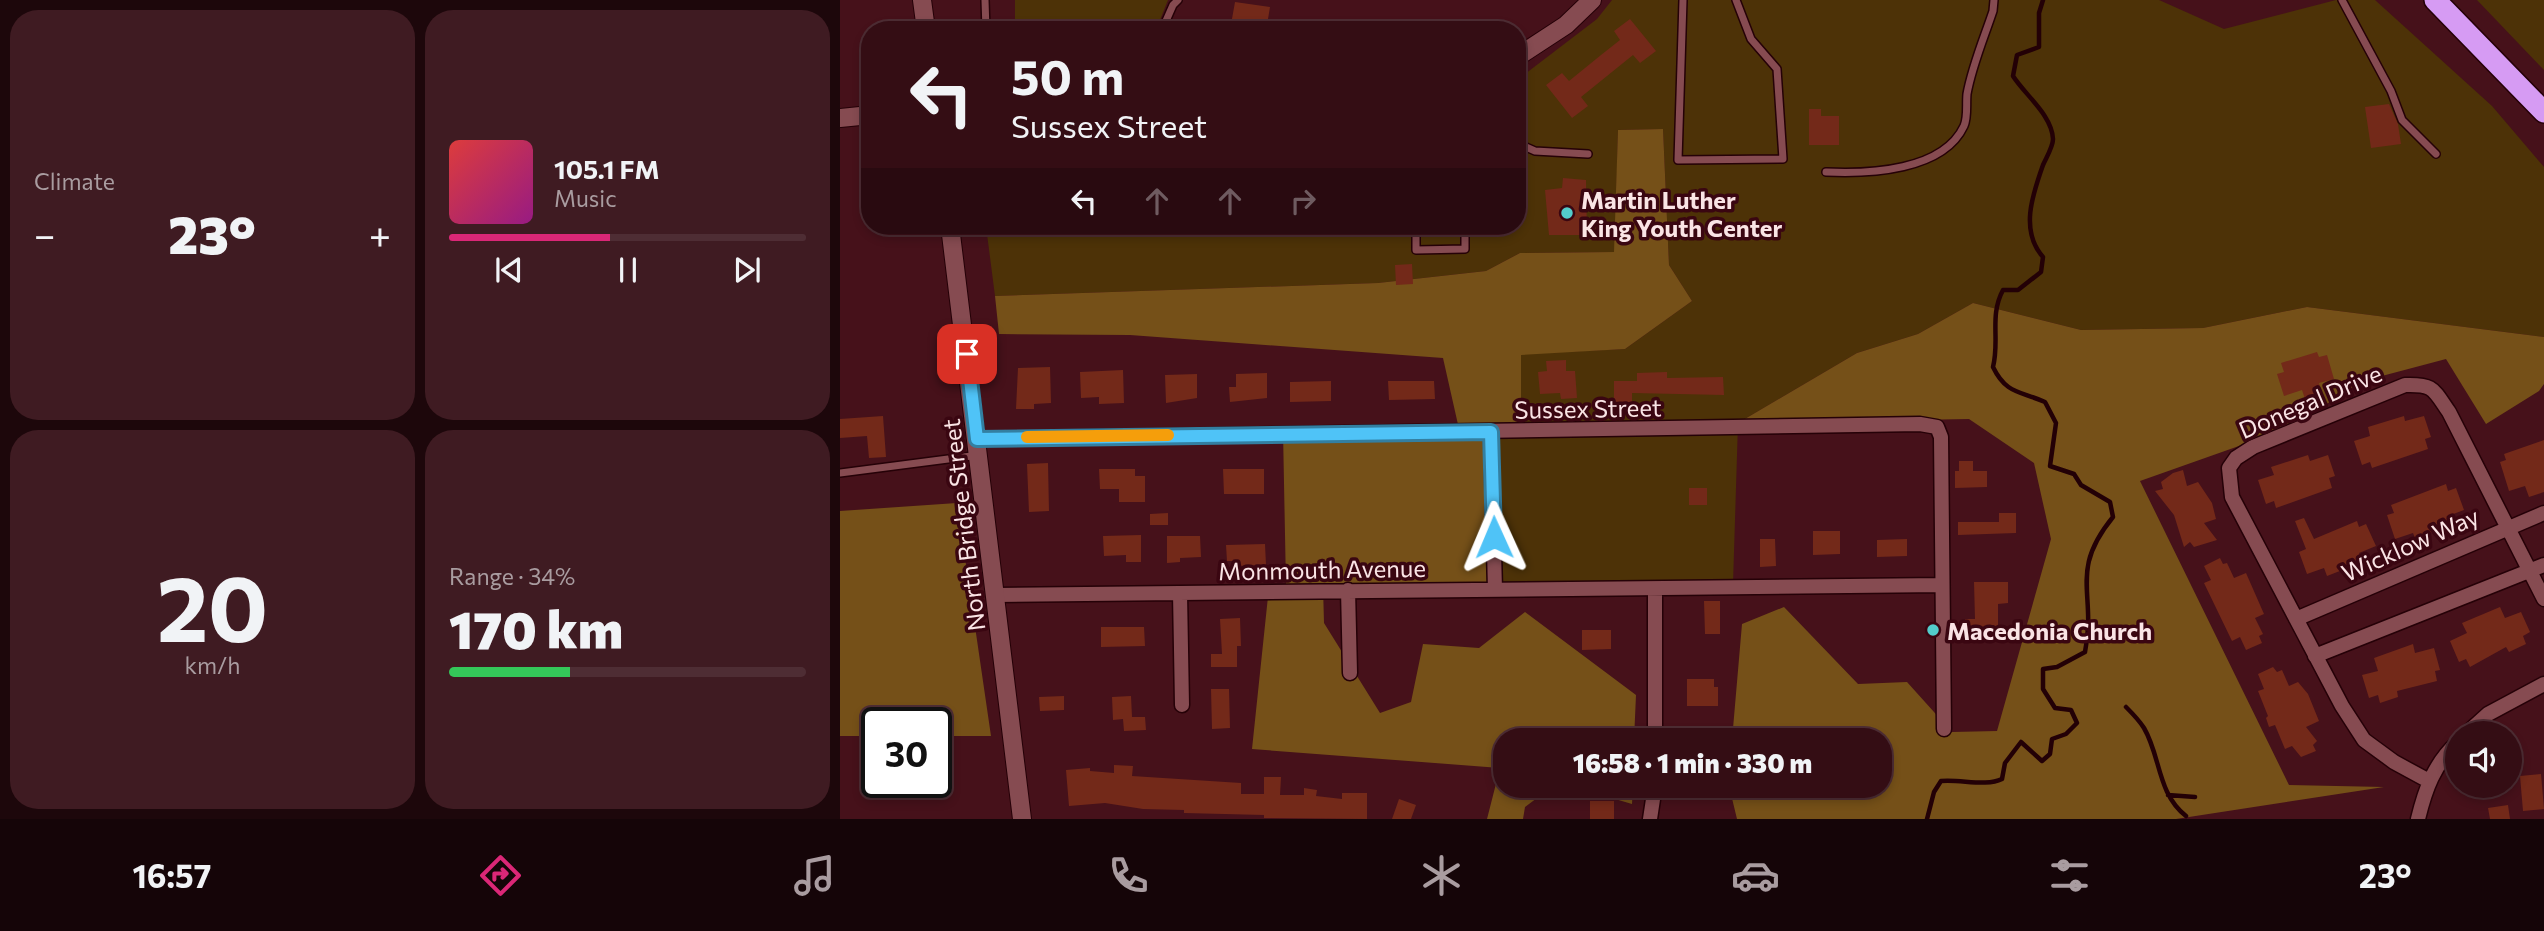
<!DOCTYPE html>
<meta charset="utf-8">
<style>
:root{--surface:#340d14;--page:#3f1b22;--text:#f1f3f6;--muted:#a99ca0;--line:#4e2d34;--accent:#db2777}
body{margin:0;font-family:Commissioner,sans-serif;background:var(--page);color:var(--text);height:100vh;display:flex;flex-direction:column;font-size:26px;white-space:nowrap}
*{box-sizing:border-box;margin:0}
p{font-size:23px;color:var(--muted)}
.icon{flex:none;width:38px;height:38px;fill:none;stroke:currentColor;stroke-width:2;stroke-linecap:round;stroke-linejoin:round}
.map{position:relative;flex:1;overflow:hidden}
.drawer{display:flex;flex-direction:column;gap:10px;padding:10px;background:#1d070b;width:840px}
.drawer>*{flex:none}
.hud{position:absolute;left:21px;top:21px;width:665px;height:214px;border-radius:28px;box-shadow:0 4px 10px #0003,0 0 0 2px var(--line);background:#340d14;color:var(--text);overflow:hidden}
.buttons{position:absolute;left:1605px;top:721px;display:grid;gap:14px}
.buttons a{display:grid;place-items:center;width:77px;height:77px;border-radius:50%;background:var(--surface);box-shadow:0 4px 10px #0003,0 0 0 2px var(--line);font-size:35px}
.speed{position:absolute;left:21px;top:707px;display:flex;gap:14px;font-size:35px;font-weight:700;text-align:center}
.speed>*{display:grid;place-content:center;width:91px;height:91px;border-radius:50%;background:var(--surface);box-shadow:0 4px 10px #0003,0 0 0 2px var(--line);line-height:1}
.speed .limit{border:4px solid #111;border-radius:10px;background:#fff;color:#111}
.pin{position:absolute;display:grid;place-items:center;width:60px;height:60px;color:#fff;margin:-30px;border-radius:14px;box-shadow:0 4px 10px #0006}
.me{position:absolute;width:77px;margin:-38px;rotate:359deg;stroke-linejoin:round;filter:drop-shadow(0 0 5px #0008)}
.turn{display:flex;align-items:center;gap:24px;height:147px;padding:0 35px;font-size:32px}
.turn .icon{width:91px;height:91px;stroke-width:2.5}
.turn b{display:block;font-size:49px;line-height:60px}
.lanes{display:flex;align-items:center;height:66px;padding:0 35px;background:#0003;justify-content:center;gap:35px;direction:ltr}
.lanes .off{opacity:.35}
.big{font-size:52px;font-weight:800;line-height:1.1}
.drawer .widget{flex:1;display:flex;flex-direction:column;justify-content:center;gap:10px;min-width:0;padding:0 24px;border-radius:28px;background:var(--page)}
.drawer .dial{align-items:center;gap:0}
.dial b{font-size:91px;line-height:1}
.song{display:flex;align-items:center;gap:21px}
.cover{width:84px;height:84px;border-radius:10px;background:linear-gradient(135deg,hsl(0 70% 55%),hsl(310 70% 35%))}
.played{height:7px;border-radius:4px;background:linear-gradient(90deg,var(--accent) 45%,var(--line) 45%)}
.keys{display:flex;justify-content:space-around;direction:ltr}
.heat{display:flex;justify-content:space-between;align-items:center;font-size:38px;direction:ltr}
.charge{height:10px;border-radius:5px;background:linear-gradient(90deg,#34c759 34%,var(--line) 0)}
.drawer .tiles{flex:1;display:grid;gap:10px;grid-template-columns:repeat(2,1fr)}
.trip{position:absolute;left:653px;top:728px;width:399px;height:70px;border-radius:28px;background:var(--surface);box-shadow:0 4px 10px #0003,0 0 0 2px var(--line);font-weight:800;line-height:70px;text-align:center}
.tab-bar{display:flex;height:112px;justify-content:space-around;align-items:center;background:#150508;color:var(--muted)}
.tab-bar .icon{width:49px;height:49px}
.tab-bar .selected{color:var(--accent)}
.tab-bar b{font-size:32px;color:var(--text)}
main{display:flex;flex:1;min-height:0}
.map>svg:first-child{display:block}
.green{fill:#4d3207}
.forest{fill:#755018}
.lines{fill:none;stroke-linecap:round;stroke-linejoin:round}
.stream{stroke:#230006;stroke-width:4.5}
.building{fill:#732919}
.service-casing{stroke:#250107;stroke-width:10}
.minor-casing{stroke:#250107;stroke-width:17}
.tertiary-casing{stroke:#250107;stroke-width:20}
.motorway-casing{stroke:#250107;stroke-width:24}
.service{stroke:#864b51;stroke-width:7}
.minor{stroke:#864b51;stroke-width:14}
.tertiary{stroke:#864b51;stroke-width:18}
.motorway{stroke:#d69bf3;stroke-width:21}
.route-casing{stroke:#337fa1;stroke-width:18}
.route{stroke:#4fc3f7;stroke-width:12}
.slow{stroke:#f59e0b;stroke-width:12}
.poi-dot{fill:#53cdcb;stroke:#3a0611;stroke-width:2.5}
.labels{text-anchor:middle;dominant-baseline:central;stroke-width:7;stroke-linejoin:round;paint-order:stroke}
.poi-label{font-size:24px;font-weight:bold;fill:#fae4e5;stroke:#3a0611;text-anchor:start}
.street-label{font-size:24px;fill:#fae4e5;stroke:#3a0611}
</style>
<main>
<section class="drawer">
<div class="tiles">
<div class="widget"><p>Climate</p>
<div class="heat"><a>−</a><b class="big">23°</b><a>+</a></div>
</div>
<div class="widget">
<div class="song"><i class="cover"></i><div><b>105.1 FM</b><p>Music</p></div></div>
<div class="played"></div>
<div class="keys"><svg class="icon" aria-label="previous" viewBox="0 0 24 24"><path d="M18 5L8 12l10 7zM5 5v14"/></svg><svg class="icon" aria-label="pause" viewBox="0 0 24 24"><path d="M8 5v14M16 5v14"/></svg><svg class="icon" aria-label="next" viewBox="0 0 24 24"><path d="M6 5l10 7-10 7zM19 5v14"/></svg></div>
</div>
<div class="widget dial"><b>20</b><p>km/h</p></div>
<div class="widget"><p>Range · 34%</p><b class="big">170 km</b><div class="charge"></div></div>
</div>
</section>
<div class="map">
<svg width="1704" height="819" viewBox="0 0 1704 819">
<rect width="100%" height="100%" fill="#46111a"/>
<path class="green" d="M175 0H328L316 30H175Z
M772 0H1319L1384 29 1496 0H1535L1652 106 1704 167V337L1467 307 1363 328 1241 330 1133 303 1078 334 1017 353 898 423 893 584 650 586 647 425 681 424V354L785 349 852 301 829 265 823 129 778 130 775 252 680 253 646 271 538 283 155 296 146 226H677V80L757 19Z
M1637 0H1704V70Z"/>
<path class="forest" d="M823 129 829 265 852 301 785 349 681 355V425H648L650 586H483L484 623 540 713 571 702 583 644 639 648 685 612 796 695 794 740H665V786H713L685 807 683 819H647L660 768 412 749 429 587 446 586 443 431 619 429 603 358 290 335 159 334 155 296 538 283 646 271 680 253 774 252 778 130Z
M1133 303 1241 330 1363 328 1467 307 1704 337V384L1699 391 1646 424 1606 359 1523 381 1447 429 1300 481 1449 785 1544 787 1336 819H897L889 786H1040V740H892L902 624 944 607 1018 684 1067 682 1112 732 1157 731 1211 539 1194 463 1129 419 898 423 1017 353 1078 334Z
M117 503 151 736H96V723H37V736H0V511Z
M731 786H793L792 804Z"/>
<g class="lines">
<path class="stream" d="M1286 707C1292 713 1299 720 1304 728 1321 757 1317 793 1346 816
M1328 795 1355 797
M1087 819 1094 792 1101 781C1121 779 1146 787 1162 779L1165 763 1181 742 1202 761 1210 754 1212 739 1226 734 1237 723 1231 710 1215 708 1203 689V669L1217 667 1245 652C1257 593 1228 572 1273 517L1270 502 1241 485 1234 474 1210 466 1216 423 1205 402C1180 391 1166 394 1153 367 1160 340 1149 316 1163 290H1178L1201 272 1203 257C1180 231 1192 196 1203 165 1206 158 1213 147 1213 139 1212 115 1185 95 1173 76L1177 55 1199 47V13L1203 0"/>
</g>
<path class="building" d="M395 2 430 7 428 19 452 23 451 30H390Z
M790 19 816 51 800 63 793 55 741 97 748 106 732 118 706 85 722 73 729 81 761 55 780 40 774 31Z
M1549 104 1558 124 1561 144 1531 148 1525 107Z
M969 109H981V116H999V145H969Z
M723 178 746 180 747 235H709L705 190 722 188Z
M572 264 573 284 556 285 555 265Z
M1477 352 1479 357 1487 355 1494 379 1479 383 1482 393 1465 399 1462 390 1444 396 1437 374 1444 372 1441 363Z
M726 360V371H735L737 398 721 399 720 393 700 394 698 372 707 371 706 361Z
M210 367 211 403 194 404V409H176L178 368Z
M283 370 284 403 259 404V397L241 398 240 372Z
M827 372V378L883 377 884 395 792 393V407H774V381H797V373Z
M427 373V398L390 402 389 387H396V374Z
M357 374V398L326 403 325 375Z
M491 381V401L450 402V382Z
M548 381H594L595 399 549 400Z
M43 416 46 457 29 458 27 436 0 438V419Z
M1564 416 1565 421 1584 416 1591 437 1585 439 1588 449 1532 468 1530 462 1522 465 1514 441 1530 436 1528 427Z
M1704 440V492L1689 497 1685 486 1669 491 1660 462 1666 460 1664 454Z
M1468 455 1470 461 1488 455 1495 476 1489 478 1492 488 1436 508 1434 501 1426 504 1418 480 1434 475 1431 467Z
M1119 461H1133V471H1147V487L1115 488V471H1119Z
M208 463 209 511 189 512 187 464Z
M259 469H295V476H305V502H279V489H260Z
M383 469H424V494H384Z
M1343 470 1347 486 1358 482 1372 503 1376 519 1364 523 1377 540 1354 547 1350 542 1344 547 1334 515 1315 491 1323 489 1321 482 1333 473Z
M1606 484 1608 491 1616 488 1624 510 1608 516 1611 526 1575 538 1573 533 1555 539 1547 515 1554 513 1551 505Z
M849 488H867V505H849Z
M328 513V525H310V514Z
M1159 513H1176V533L1118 535V522H1159Z
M1464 518 1474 539 1517 521 1519 527 1526 524 1536 546 1519 553 1523 562 1487 576 1484 568 1467 574 1459 552 1466 549 1455 521Z
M973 531H1000V554L973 555Z
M301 535V562H286V555L264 556 263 536Z
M327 536H360L361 557 340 558V562L327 563Z
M920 539H935L936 566 920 567Z
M1067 539V556L1037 557V540Z
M425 544 426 565 397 566V561H387L386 545Z
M1380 558 1383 564 1387 563 1394 578 1406 573 1424 614 1415 618 1423 634 1419 636 1422 643 1406 650 1400 637 1392 641 1364 583 1371 580 1364 566Z
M1134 582H1168V603L1158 604V636H1125V619H1135Z
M864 601H880V634H865Z
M1660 607 1665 618 1681 612 1690 632 1683 636 1686 644 1669 652 1666 647 1630 667 1626 659 1619 662 1610 641 1627 633 1622 623Z
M400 618 401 646H397V667H371V654H382L380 619Z
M261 627H304L305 646 261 647Z
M742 630H771V649L742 650Z
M1573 644 1575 653 1594 648 1600 670 1595 671 1597 681 1557 691 1558 697 1540 703 1538 695 1529 698 1522 675 1538 671 1534 658Z
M1433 667 1437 672 1442 670 1449 686 1458 682 1468 694 1479 721 1466 727 1477 741 1473 745 1476 751 1461 757 1452 746 1445 749 1435 725 1429 727 1426 718 1428 716 1418 691 1424 689 1418 674Z
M847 679H874V687H878V706H847Z
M371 689H389L390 728 372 729Z
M224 696V710L200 711 199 697Z
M291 696 292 717H305L306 730 284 731 283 719 273 720 272 697Z
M274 765 293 766 292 776 401 783V794H424V777H441L440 795H464V788L477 790 476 796 502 799V793H527V819L424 818V815L344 813V810L303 809 265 803 229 806 226 770 250 768V771L274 773Z
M1701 774 1704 809 1683 811 1680 776Z
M559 799 576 805 571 819H552Z
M750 801H774V819H750Z
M1668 805 1670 819H1650L1648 808Z"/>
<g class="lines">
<g class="service-casing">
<path id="service" d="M145 0 146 30
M843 0 838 160 943 159 937 69 911 39 896 0
M1502 0 1551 91 1562 120 1596 154
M322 30 333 5 338 0
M677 143 695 151 748 154
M986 172C1029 174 1103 171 1124 126 1128 117 1126 105 1127 94 1132 66 1144 38 1153 11L1154 0
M576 226V250L625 249V226
M0 473 139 455"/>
</g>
<g class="minor-casing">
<path id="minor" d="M651 432 655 590
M137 439 1080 424 1097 427 1101 437 1104 729
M508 590 510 673
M340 593 342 705
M156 595 1102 585
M1456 619 1704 513
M1475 656 1704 565
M1627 733 1648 714 1704 684
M815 740V590
M1589 781 1554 762 1524 740 1502 706 1392 497 1389 468 1396 458 1413 447 1565 385C1594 384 1593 389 1609 412L1704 599
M810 819 815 786
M1578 819C1585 790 1594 764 1617 743"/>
</g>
<g class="tertiary-casing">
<path id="tertiary" d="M82 0 86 30
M677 57 726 25 752 0
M0 118 30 115
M110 226 182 819"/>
</g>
<g class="motorway-casing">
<path id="motorway" d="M1595 0 1704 112"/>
</g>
<use href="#service" class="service"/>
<use href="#minor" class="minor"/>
<use href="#tertiary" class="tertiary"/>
<use href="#motorway" class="motorway"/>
</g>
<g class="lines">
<g class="route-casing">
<path id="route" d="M127 354 137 439 651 432 654 537"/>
</g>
<use href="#route" class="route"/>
<path class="slow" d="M187 437 328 435"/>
</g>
<g class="poi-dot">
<circle cx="727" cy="213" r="7"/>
<circle cx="1093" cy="630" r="7"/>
</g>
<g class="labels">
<g class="poi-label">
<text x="741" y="199">Martin Luther<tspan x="741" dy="28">King Youth Center</tspan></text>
<text x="1107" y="630">Macedonia Church</text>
</g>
<g class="street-label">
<text transform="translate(1470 401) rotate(-23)">Donegal Drive</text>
<text transform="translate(748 408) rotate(-1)">Sussex Street</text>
<text transform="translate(123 525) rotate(-97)">North Bridge Street</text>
<text transform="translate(1570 544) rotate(-24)">Wicklow Way</text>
<text transform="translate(482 569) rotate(-1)">Monmouth Avenue</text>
</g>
</g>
</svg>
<div class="buttons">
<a><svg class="icon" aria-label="sound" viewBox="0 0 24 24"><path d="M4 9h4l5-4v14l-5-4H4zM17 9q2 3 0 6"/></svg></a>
</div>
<div class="speed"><div class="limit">30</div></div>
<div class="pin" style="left:127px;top:354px;background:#d93025"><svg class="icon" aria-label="arrive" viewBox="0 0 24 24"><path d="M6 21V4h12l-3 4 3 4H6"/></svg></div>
<svg class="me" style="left:654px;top:537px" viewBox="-20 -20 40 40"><path d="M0-17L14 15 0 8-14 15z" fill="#4fc3f7" stroke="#fff" stroke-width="4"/></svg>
<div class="trip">16:58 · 1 min · 330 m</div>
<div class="hud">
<div class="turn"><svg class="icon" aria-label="left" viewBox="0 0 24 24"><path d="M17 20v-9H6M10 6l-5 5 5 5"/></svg><div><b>50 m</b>Sussex Street</div></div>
<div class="lanes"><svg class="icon" aria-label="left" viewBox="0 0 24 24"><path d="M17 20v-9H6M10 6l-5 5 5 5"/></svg><svg class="icon off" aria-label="ahead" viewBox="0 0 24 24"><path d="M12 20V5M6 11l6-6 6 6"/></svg><svg class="icon off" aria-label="ahead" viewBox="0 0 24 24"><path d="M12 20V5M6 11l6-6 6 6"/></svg><svg class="icon off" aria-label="right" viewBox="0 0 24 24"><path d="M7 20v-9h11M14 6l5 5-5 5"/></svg></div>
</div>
</div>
</main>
<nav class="tab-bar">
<b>16:57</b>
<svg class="icon selected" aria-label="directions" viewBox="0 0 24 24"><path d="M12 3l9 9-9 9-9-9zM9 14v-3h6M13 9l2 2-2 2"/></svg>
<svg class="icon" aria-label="music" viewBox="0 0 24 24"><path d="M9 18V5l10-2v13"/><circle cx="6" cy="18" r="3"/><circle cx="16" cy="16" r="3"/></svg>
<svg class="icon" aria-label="phone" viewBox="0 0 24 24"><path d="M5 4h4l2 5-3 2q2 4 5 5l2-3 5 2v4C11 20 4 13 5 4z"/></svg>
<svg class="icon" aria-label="climate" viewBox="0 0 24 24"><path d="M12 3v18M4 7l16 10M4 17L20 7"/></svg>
<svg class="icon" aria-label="car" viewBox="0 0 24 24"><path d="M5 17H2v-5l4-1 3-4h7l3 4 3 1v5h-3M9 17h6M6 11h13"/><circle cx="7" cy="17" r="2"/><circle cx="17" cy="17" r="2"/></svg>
<svg class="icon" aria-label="filters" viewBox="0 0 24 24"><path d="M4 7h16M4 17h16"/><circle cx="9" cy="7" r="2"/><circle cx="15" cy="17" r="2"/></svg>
<b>23°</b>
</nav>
